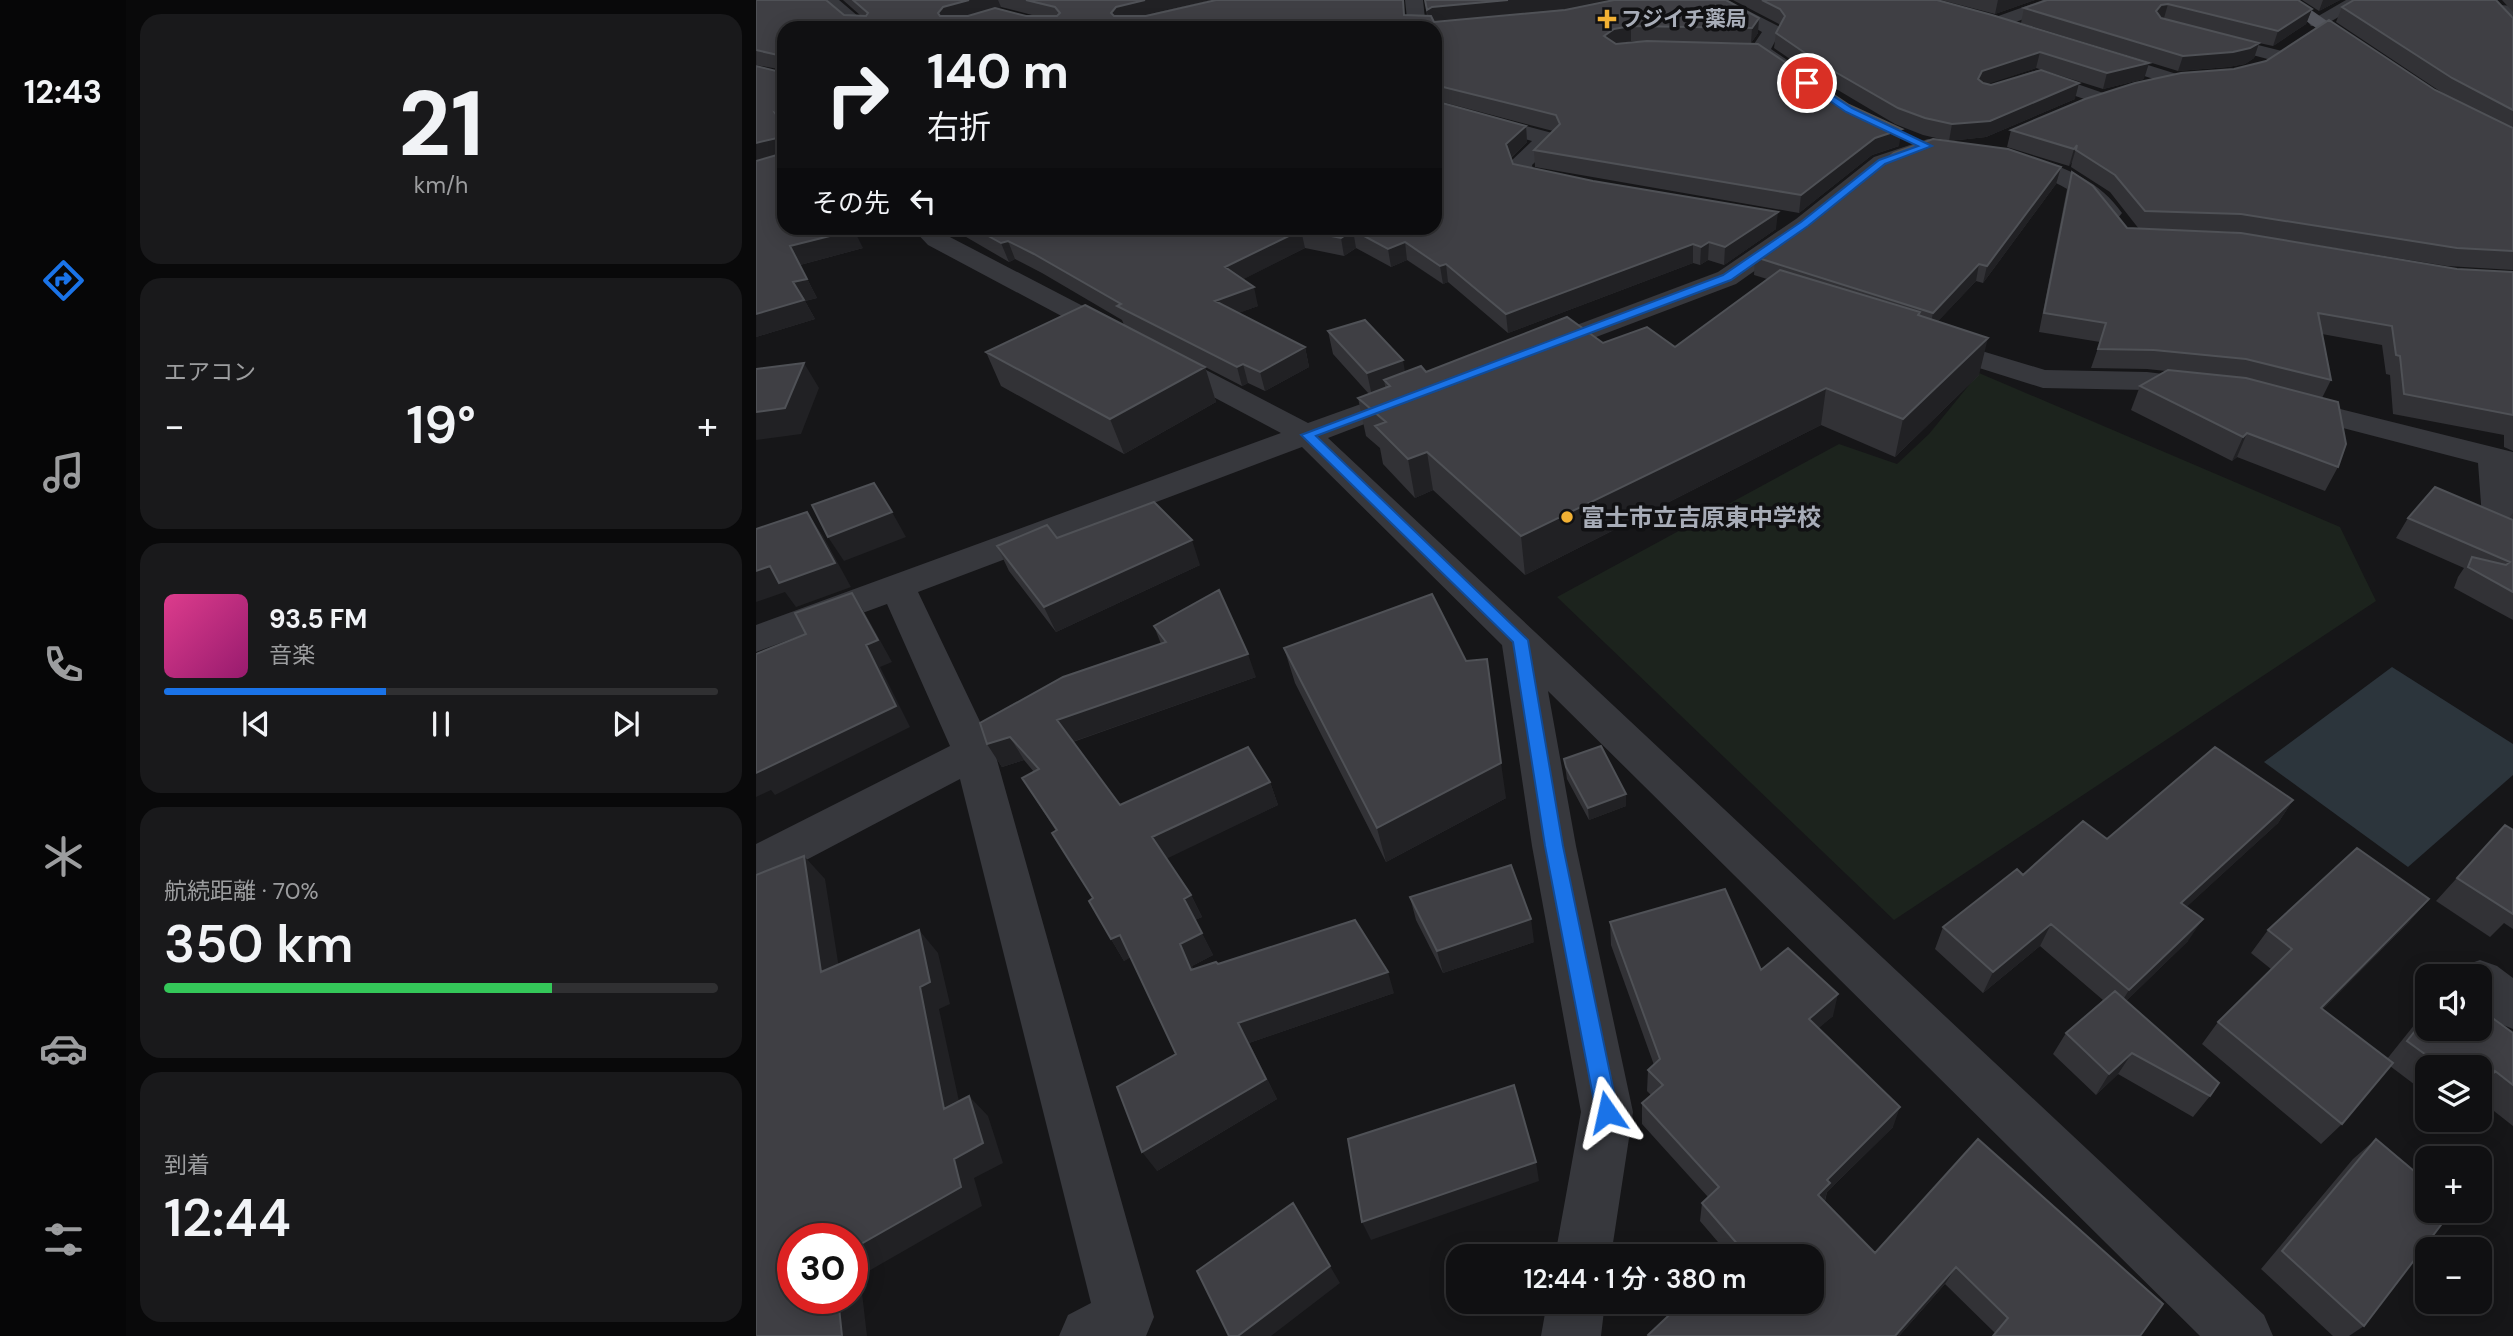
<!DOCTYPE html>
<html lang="ja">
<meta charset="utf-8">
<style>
:root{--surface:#101012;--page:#19191b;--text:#f1f3f6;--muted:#9c9d9f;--line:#303032;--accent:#1a73e8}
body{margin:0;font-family:"DM Sans","Noto Sans JP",sans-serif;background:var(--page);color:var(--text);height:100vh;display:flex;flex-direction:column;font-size:26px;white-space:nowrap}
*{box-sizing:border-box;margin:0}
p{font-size:23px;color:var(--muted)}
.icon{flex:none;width:38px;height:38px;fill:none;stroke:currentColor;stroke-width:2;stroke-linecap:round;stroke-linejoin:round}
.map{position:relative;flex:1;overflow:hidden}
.details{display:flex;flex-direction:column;gap:14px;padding:14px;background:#09090a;width:630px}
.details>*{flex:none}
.hud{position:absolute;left:21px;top:21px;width:665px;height:214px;border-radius:21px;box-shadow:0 4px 18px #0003,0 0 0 2px var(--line);background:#101012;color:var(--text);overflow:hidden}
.fabs{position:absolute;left:1659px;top:964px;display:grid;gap:14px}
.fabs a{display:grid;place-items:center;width:77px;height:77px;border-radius:14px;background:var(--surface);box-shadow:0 4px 18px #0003,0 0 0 2px var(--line);font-size:35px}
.speed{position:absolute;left:21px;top:1223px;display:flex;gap:14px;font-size:35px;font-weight:700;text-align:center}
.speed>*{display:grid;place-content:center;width:91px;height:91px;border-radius:50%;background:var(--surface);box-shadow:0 4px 18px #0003,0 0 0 2px var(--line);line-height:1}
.speed .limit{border:10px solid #d22;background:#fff;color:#111}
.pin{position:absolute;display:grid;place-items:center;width:60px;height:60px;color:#fff;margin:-30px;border:4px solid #fff;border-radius:50%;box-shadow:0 2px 7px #0007}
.me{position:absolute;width:77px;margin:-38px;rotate:349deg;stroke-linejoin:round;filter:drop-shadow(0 0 5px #0008)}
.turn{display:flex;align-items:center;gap:24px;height:147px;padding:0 35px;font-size:32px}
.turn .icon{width:91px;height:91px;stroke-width:2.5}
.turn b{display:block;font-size:49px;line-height:60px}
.then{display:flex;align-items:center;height:66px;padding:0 35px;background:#0003;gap:14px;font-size:26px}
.big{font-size:52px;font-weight:600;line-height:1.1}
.details .card{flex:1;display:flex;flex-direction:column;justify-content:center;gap:10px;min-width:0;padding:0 24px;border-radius:21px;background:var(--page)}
.details .dial{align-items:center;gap:0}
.dial b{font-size:91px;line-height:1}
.song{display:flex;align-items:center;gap:21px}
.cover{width:84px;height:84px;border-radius:10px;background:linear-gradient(135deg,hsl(330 70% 55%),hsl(320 70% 35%))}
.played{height:7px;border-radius:4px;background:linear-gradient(90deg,var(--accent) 40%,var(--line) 40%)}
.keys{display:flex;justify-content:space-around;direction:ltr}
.heat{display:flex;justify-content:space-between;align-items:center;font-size:38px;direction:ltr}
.charge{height:10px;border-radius:5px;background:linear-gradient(90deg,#34c759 70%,var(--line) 0)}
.trip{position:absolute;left:690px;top:1244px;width:378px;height:70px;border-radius:21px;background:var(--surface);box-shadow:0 4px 18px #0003,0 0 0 2px var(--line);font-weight:600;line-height:70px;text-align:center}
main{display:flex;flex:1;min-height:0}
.tabs{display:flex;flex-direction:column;width:126px;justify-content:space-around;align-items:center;background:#060607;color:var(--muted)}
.tabs .icon{width:49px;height:49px}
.tabs .active{color:var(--accent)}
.tabs b{font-size:32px;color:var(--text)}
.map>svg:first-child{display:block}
.green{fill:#1c231d}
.water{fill:#2c353c}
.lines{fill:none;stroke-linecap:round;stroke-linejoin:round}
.minor{fill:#37383d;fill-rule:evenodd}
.major{fill:#53555c;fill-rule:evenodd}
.wall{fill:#323236;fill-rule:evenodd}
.shaded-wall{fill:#212124}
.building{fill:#3f3f44;stroke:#4f5156;stroke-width:2}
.route{fill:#1a73e8;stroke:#114b97;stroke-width:2}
.poi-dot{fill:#f2b134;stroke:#111113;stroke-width:2.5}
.labels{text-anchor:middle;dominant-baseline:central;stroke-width:7;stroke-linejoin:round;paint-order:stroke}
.far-poi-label{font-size:21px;font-weight:bold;fill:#a8adb8;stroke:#111113;text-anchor:start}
.poi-label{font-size:24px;font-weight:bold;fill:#a8adb8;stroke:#111113;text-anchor:start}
</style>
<main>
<nav class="tabs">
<b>12:43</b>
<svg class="icon active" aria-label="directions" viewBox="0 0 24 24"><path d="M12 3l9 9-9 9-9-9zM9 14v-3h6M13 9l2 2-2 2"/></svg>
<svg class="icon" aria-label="music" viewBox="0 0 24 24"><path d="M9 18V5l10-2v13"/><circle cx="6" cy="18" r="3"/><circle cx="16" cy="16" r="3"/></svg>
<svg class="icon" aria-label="phone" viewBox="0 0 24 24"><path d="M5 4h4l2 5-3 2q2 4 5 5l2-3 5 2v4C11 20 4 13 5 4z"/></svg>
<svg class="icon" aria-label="climate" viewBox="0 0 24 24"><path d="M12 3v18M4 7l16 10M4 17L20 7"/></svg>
<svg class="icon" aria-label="car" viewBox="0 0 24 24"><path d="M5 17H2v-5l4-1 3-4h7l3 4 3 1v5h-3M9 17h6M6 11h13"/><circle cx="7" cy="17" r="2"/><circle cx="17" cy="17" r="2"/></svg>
<svg class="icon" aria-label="filters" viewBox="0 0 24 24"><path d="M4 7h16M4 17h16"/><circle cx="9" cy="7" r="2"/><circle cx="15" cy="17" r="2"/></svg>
</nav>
<section class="details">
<div class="card dial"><b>21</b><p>km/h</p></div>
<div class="card"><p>エアコン</p>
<div class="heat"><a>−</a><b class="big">19°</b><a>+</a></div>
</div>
<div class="card">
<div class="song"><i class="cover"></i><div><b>93.5 FM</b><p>音楽</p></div></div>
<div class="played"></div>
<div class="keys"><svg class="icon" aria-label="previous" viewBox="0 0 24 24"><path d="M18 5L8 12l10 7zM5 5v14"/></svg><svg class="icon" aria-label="pause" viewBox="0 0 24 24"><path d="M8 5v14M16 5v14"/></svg><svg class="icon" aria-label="next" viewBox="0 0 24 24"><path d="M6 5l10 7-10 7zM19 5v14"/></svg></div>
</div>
<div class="card"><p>航続距離 · 70%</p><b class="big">350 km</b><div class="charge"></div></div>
<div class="card"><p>到着</p><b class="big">12:44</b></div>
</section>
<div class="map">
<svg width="1757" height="1336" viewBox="0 0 1757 1336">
<rect width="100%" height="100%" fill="#161618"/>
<path class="green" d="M1223 373 1584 527 1620 601 1138 920 801 597 1083 444 1141 464 1173 434Z"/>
<path class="water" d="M1636 667 1757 744V775L1652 867 1508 762Z"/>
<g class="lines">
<path class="minor" d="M64 0H83L116 28H96Z
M649 0H667L670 28H652Z
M949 0H971L1022 26 1025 30 1015 49 1053 75 1056 79 1053 83C1038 87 1002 61 996 47L1006 32Z
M1287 0H1312L1309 4 1246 27H1234L1231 23 1234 19Z
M1590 0H1612L1567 26H1555L1552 22Z
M1744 5 1757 6V16L1738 14 1735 10 1738 6Z
M1450 32 1526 51 1528 55 1519 61 1444 41 1441 37 1444 33Z
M1341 49 1427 76 1430 80 1420 86 1334 59 1332 55 1334 51Z
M1281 70 1353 95 1356 99 1353 103 1346 105 1281 83H1266L1263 79 1266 75Z
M679 102 800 134 803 139 776 165 777 169 817 178 820 183 817 188 809 190 759 179 753 163 776 141 679 114Z
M1172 139 1180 141 1183 146 1180 151 1134 167 1058 229 980 284 790 356 780 358 770 356 766 350 770 344 962 272 1040 219 1118 157Z
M1252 152C1295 162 1340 175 1366 213L1362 218H1346C1318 186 1284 174 1244 164L1241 159 1244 154Z
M156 228H182L190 235 552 423 644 390 655 387 666 390 670 396 666 402 572 438 1508 1315 1517 1336H1444L792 691 820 846 877 1112 855 1256H799L825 1112 776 846 746 645 546 447 162 592 239 753 398 1317 390 1336H303L312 1315 335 1303 204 779 16 878 0 884V844L194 746 131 604 0 652V625L525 433 172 245Z
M1176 336 1289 370 1391 372 1456 380 1461 386 1456 392 1446 395 1391 390 1287 388 1166 350 1162 344 1166 338Z
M1536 397 1757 452V521L1743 528 1731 524 1726 517 1722 463 1525 412 1521 406 1525 400Z
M1724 960 1741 966 1757 978V1029L1740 1022 1724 1010V976H1702L1707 966Z
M791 1302H849L845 1336H785Z"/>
<path class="major" d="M1521 0H1541L1618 54 1609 60 1602 58Z"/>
</g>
<path class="wall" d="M0 0 88 15 105 16 87 0H455L389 16H671L669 0 809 9 970 0 1002 33 995 43 908 42 1143 146 1116 155 1043 213 779 167 778 150 797 131 679 100V28H28V228L107 248 44 265 61 298 49 301 59 319 0 337V66L20 71 22 69 0 65ZM245 7 280 16H270L241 8ZM875 41H890L860 44Z
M977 0H1181L1388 79 1347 89 1280 68 1230 84 1319 99 1230 137 1193 141 1167 135 1139 124 1060 77 1018 48 1020 33 1024 25 1023 24Z
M1185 0H1279L1239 14Z
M1291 0 1556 9 1550 24 1517 46 1503 43 1498 58 1489 64 1472 67 1422 71 1265 23 1268 8Z
M1546 0H1584L1563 11Z
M1746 0H1757V12Z
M1586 7 1757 18V270L1691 266 1485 233 1701 269 1757 272V451L1748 447V435L1637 414 1634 375 1630 374 1626 345 1566 334 1575 380 1566 398 1582 467 1569 491 1481 457 1476 461 1375 410 1384 386 1410 371 1391 369 1335 368 1344 342 1283 332 1311 189 1316 172 1371 228 1383 229 1354 192 1315 167 1316 162 1313 166 1251 147 1255 130 1679 90 1704 102 1688 94 1580 22ZM1418 230 1478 232 1485 233Z
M770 126 771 142 755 158 757 164 1020 229 968 265 952 260 944 265 937 263 752 333 692 282 687 284 651 260 635 267 600 248 588 256 549 248 487 279 502 306 482 313 549 347 553 367 509 391 492 383 486 386 368 325 366 320 286 273 259 259 253 262 205 234 203 228H679Z
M1305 167 1300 184 1227 283 1220 281 1182 321 1223 375 1139 457 1065 425 769 575 677 490 659 498 627 464 624 448 610 436 602 398 613 394 577 354 572 331 649 372H670L847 343 919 347 1011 279 998 275 999 257Z
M230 352 449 367 460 402 368 454 245 386Z
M1757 513V620L1698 588 1702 577 1708 568 1640 538 1652 518H1753Z
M241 546 444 565 300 632 253 571Z
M398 626 500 677 317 742 364 805 514 782 522 805 410 858 435 895 446 917 439 920 457 955 436 966 437 969 462 964 638 993 493 1043 521 1099 401 1171 420 1054 374 957 368 961 355 939 337 898 300 831 266 778 278 772 268 760 246 767 231 744 405 644Z
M528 648 750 798 630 862 539 683Z
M808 759 870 806 833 820 811 779Z
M1537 800 1522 823 1430 907 1432 941 1370 1001 1454 1096 1437 1117 1362 1074 1340 1095 1297 1054 1310 1033 1347 1000 1284 946 1227 993 1179 949 1187 927 1267 875 1351 839Z
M1749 825 1757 830V929L1748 923 1734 937 1680 901Z
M654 897 778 942 687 973 660 920Z
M1673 899 1652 923 1567 1009 1631 1059 1671 1009V1029L1757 1033V1126L1724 1100V1068H1671V1094L1634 1066 1586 1124 1565 1144 1446 1044 1462 1022 1515 969 1495 953 1512 930Z
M854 922 1005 970 1077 1016 1062 1028 1137 1127 1071 1192 1069 1201 1119 1253 1407 1304 1239 1333 1189 1284 1143 1336H892L974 1256 944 1221 946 1203 952 1197 886 1124V1103L895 1095 891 1091 892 1070 898 1065 855 945Z
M1620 1139 1661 1200 1608 1326 1593 1336H1577L1505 1269 1597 1159Z"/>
<path class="shaded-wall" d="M213 0H242L245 7 192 21 182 13 187 7Z
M389 0H455L364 21 355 13 360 7Z
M752 0H852L809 9 672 24 671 10 676 7Z
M1242 0H1279L1239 14Z
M1567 0H1584L1563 11Z
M1412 4 1408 18 1401 19 1400 11 1405 5Z
M1556 9 1550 24 1517 46 1522 31Z
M1003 18 1002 33 995 43 996 28Z
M875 26V41L859 44 848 36 858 29Z
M1503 43 1498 58 1489 64 1472 67 1422 71 1427 56Z
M1284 52 1280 68 1223 87 1222 79 1226 71Z
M1393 63 1388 79 1347 89 1351 73Z
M1323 83 1319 99 1230 137 1193 141 1196 124Z
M28 114V126L23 115Z
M770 126 771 142 751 161 750 144Z
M1146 129 1143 146 1116 155 1043 213 1045 195 1119 138Z
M21 138 28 155 0 163V143Z
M1321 145 1316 162 1313 166 1318 149Z
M1305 167 1300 184 1227 283 1231 266Z
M1022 212 1020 229 968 265 969 247Z
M98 230 107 248 44 265 61 298 49 301 59 319 0 337V314L37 282 34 246Z
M545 230 549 248 474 286 469 267Z
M597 230 600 248 588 256 585 238Z
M252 241 259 259 253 262 245 243Z
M649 242 651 260 635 267 632 249Z
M953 242 952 260 944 265 945 247Z
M937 244V263L752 333 750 314Z
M690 264 692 282 687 284 684 266Z
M1223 264 1220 281 1173 331 1177 313Z
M498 287 502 306 464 320 459 301Z
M1232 338 1223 375 1139 457 1147 419Z
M549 347 553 367 509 391 504 372Z
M647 360 651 383 634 386 628 380 630 391 616 396 611 373Z
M48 363 63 388 45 434 0 440V412Z
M487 364 492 383 486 386 481 367Z
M449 367 460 402 368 454 354 419Z
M1070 388 1065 425 769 575 765 536Z
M1491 433 1481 457 1476 461 1487 437Z
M671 452 677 490 659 498 652 459Z
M51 512 67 536 95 587 40 607 29 592 0 602V571L14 566Z
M136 512 150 537 88 561 72 537Z
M436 540 444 565 300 632 288 607Z
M96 593 110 615 136 662 124 667 154 727 19 795 15 790 0 797V770L110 645Z
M492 654 500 677 313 743 301 720Z
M254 737 268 760 246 767 231 744Z
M745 763 750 798 630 862 621 828Z
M514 782 522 805 408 860 396 837Z
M870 794V806L833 820 832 808Z
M1537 800 1522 823 1411 925 1425 903Z
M48 856 69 879 87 994 65 972Z
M435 895 446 917 439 920 428 899Z
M1673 899 1652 923 1546 1030 1565 1008Z
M775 919 778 942 687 973 681 951Z
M1447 919 1432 941 1360 1011 1373 990Z
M1295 924 1284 946 1227 993 1237 972Z
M163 930 182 953 194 1004 183 1009 209 1129 188 1109 164 987Z
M446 933 457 955 436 966 447 991 435 970 424 944Z
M364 935 377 956 368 961 355 939Z
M632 972 638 993 493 1043 521 1099 401 1171 386 1152 482 1023Z
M1082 994 1077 1016 1048 1041 1053 1019Z
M1376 1053 1362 1074 1340 1095 1353 1074Z
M213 1096 232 1116 247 1163 218 1178 226 1206 104 1276 111 1336H86L82 1298H96V1249L198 1159Z
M1144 1107 1137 1127 1071 1192 1068 1202 1062 1195 1071 1180Z
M780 1162 783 1181 615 1240 606 1222Z
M537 1203 584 1283 515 1336H482Z
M1200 1267 1189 1284 1143 1336H1139Z"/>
<path class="building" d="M0 0H70L88 15 110 16 112 13 97 0H213L187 7 182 13 184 16H212L239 8 270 16H301L304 13 299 7 270 0H389L360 7 355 13 358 16H390L460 0H647L648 15 675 16 678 22 809 10 858 0H970L1003 18 996 28 875 26 858 29 848 36 860 44 891 41 1002 44 1093 105 1146 129 1119 138 1045 195 778 150 804 124 800 115 679 85V28H28V114L23 115 19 113 28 127V228H96L98 230 34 246 51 279 37 282 48 300 0 314V161L21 155V138L0 143V66L20 71 23 68 22 55 0 50Z
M669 0H752L676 7 671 10Z
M1006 0H1181L1236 15 1393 63 1351 73 1284 52 1226 71 1222 79 1227 83 1235 85 1285 70 1323 83 1234 121 1196 124 1169 118 1142 108 1062 62 1020 33 1029 16 1024 9Z
M1291 0H1542L1556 9 1522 31 1412 4 1405 5 1400 11 1405 18 1503 43 1494 48 1477 52 1427 56 1268 8Z
M1598 0H1740L1757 18V110L1696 78 1586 7Z
M1573 20 1679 90 1757 128V251L1701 248 1485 214 1389 211 1359 175 1320 150 1321 145 1318 149 1255 130 1329 99 1379 83 1425 73 1478 69 1510 61Z
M679 101 770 126 750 144 757 164 837 181 1022 212 969 247 953 242 945 247 937 244 750 314 690 264 684 266 649 242 632 249 597 230 585 238 545 230 469 267 498 287 459 301 549 347 504 372 487 364 481 367 361 306 365 304 278 254 252 241 245 243 218 228H679Z
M1177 139 1252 149 1305 167 1231 266 1223 264 1177 313 999 257 1061 214 1138 153Z
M1316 172 1337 186 1371 228 1485 233 1701 269 1757 272V415L1648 394 1644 356 1640 355 1636 326 1562 313 1575 380 1490 359 1398 350 1342 349 1350 323 1288 313Z
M1024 270 1164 312 1162 315 1232 338 1147 419 1070 388 765 536 671 452 652 459 619 426 630 422 602 398 634 386 628 380 665 366 670 372 811 317 847 343 891 327 919 347Z
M329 305 449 367 354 419 230 352Z
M609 320 647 360 611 373 572 331Z
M48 363 29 408 0 412V369Z
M1412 370 1490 378 1582 402 1590 444 1582 467 1491 433 1487 437 1384 386Z
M118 483 136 512 72 537 56 505Z
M1679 487 1757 520V592L1712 567 1716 557 1750 565 1754 562 1652 518Z
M398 502 436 540 288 607 241 546 291 525 301 538Z
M51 512 79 563 23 583 14 566 0 571V529Z
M463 590 492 654 301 720 364 805 492 747 514 782 396 837 435 895 428 899 446 933 424 944 435 970 460 962 462 964 599 920 632 972 482 1023 510 1079 386 1152 361 1087 420 1054 364 935 355 939 333 901 337 898 296 833 301 830 266 778 283 769 254 737 231 744 224 723 307 677 410 642 398 626Z
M96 593 122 640 110 645 140 706 0 773V654L50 634 39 613Z
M676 594 710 661 731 659 745 763 621 828 528 648Z
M845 746 870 794 832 808 810 767 808 759Z
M1459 747 1537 800 1425 903 1447 919 1373 990 1295 924 1237 972 1187 927 1261 869 1267 875 1327 821 1351 839Z
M1749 825 1757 830V914L1701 878Z
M1601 848 1673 899 1565 1008 1637 1063 1586 1124 1462 1022 1536 949 1512 930Z
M48 856 65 972 163 930 174 982 164 987 188 1109 213 1096 227 1143 198 1159 205 1187 96 1249V1239H37V1298H82L86 1336H0V875Z
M755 865 775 919 681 951 654 897Z
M969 889 1005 970 1032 948 1082 994 1053 1019 1144 1107 1071 1180 1074 1183 1062 1195 1119 1253 1222 1139 1407 1304 1384 1336H1237L1252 1318 1200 1267 1139 1336H893L892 1335 927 1302H1055V1256H974L984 1247 946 1203 963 1187 886 1103 907 1085 892 1070 904 1059 854 922Z
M1359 991 1463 1083 1454 1096 1376 1053 1353 1074 1310 1033Z
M1724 1009 1757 1033V1085L1739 1071 1724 1093V1068H1688L1651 1041 1671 1016V1029H1724Z
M758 1085 780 1162 606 1222 592 1139Z
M1620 1139 1671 1182V1187L1661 1200 1671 1208V1211H1675L1688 1221 1608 1326 1526 1251Z
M537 1203 574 1266 482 1336H473L441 1271Z"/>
<path class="route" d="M1049 81H1054L1096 108 1176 146 1129 164 1052 226 975 280 560 436 772 640 807 846 862 1112 858 1119 851 1123 843 1119 840 1112 789 846 757 642 545 435 967 275 1045 222 1123 160 1162 146 1090 112 1049 84Z"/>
<g class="poi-dot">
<path d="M847.5 8.5h7v7h7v7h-7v7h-7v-7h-7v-7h7z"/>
<circle cx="811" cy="517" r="7"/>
</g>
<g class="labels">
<g class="far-poi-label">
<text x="865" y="19">フジイチ薬局</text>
</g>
<g class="poi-label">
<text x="825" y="517">富士市立吉原東中学校</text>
</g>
</g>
</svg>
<div class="fabs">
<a><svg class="icon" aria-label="sound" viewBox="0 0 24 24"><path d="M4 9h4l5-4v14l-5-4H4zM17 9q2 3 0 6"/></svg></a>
<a><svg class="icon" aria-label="layers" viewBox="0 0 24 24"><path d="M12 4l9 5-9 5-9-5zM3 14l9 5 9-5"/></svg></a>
<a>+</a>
<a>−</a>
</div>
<div class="speed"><div class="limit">30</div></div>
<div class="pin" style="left:1051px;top:83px;background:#d93025"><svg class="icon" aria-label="arrive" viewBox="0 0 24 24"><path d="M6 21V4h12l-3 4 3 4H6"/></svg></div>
<svg class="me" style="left:851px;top:1112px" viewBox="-20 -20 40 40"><path d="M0-17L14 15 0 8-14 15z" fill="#1a73e8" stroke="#fff" stroke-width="4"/></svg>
<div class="trip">12:44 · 1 分 · 380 m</div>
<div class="hud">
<div class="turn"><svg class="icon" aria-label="right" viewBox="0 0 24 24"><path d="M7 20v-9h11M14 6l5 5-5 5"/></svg><div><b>140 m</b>右折</div></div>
<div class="then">その先<svg class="icon" aria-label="left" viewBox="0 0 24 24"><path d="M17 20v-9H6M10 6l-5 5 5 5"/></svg></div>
</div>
</div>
</main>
